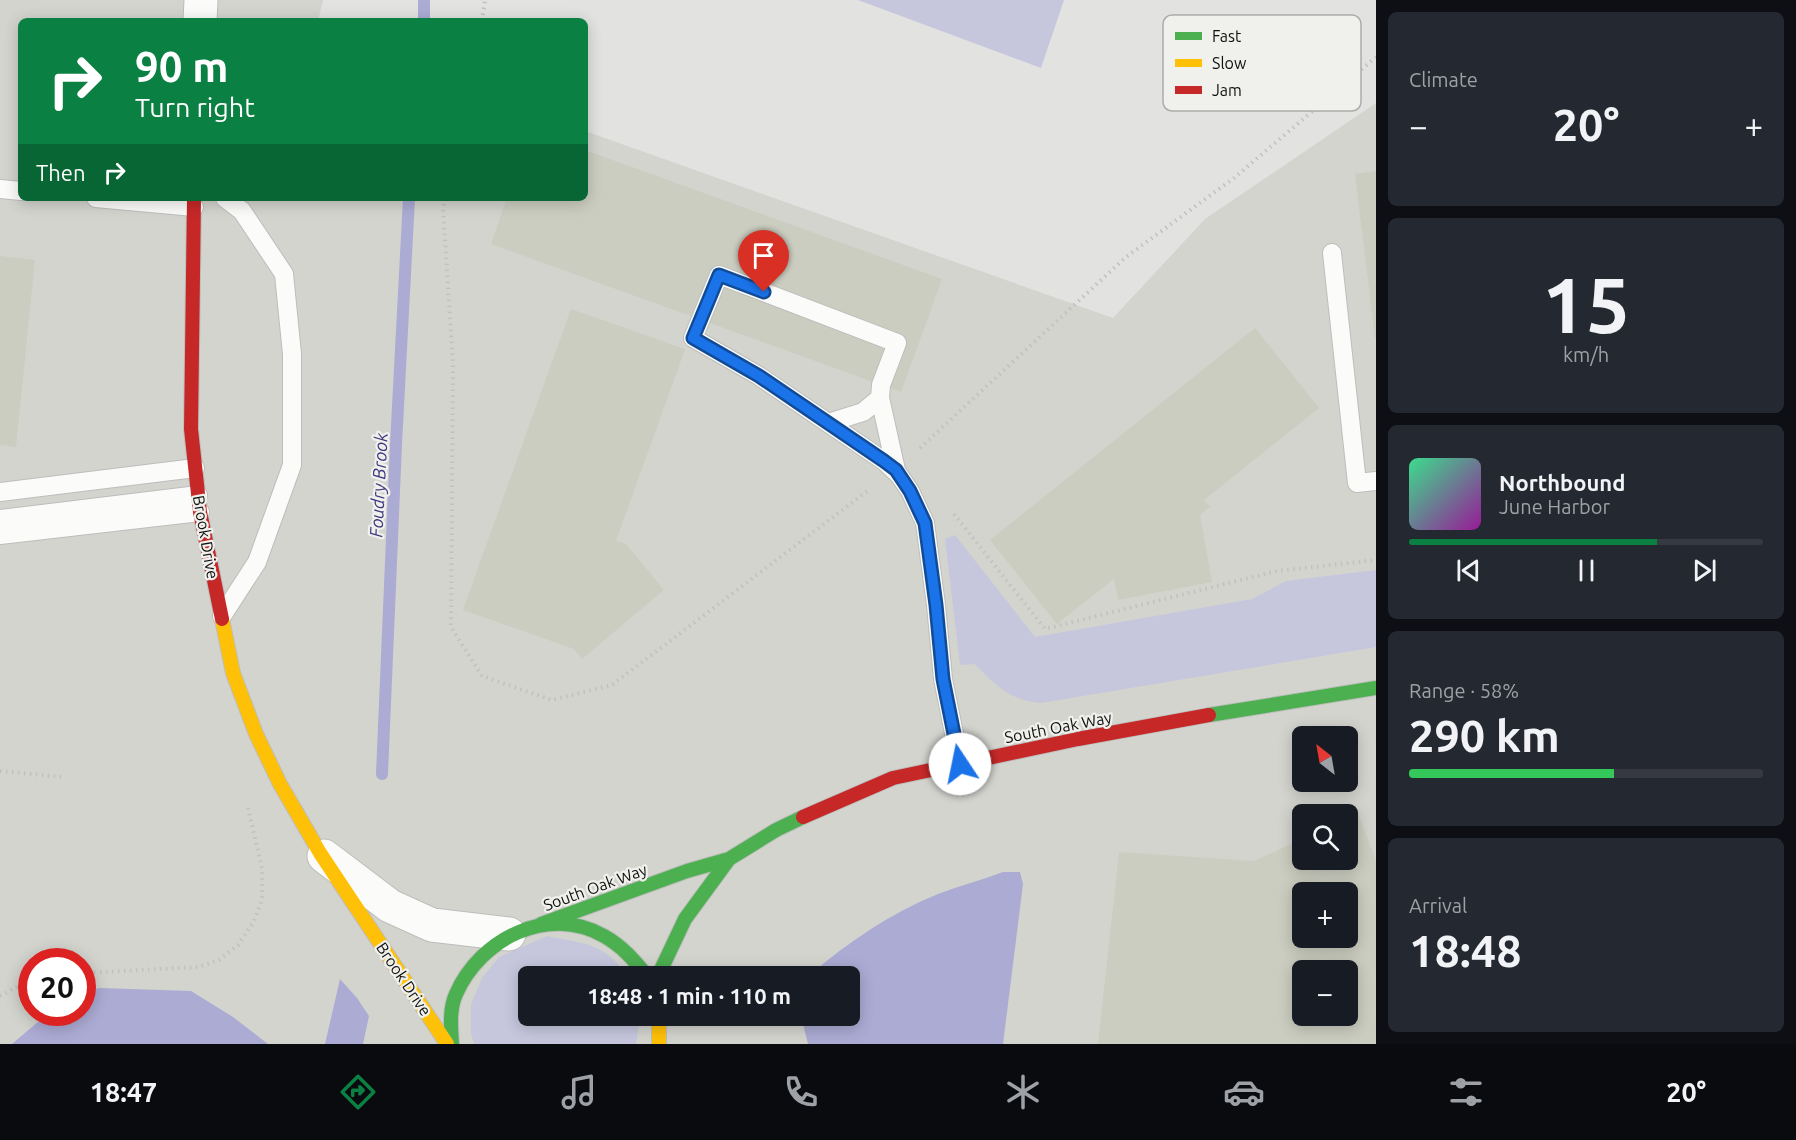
<!DOCTYPE html>
<meta charset="utf-8">
<style>
:root{--surface:#171b24;--page:#242831;--text:#f1f3f6;--muted:#9ea1a6;--line:#363941;--accent:#0b8043}
body{margin:0;font-family:Ubuntu,sans-serif;background:var(--page);color:var(--text);height:100vh;display:flex;flex-direction:column;font-size:22px;white-space:nowrap}
*{box-sizing:border-box;margin:0}
p{font-size:20px;color:var(--muted)}
.icon{flex:none;width:33px;height:33px;fill:none;stroke:currentColor;stroke-width:2;stroke-linecap:round;stroke-linejoin:round}
.map{position:relative;flex:1;overflow:hidden}
.details{display:flex;flex-direction:column;gap:12px;padding:12px;background:#0d0f14;width:420px}
.details>*{flex:none}
.guide{position:absolute;left:18px;top:18px;width:570px;height:183px;border-radius:9px;box-shadow:0 3px 15px #0003;background:#0b8043;color:#fff;overflow:hidden}
.needle{width:39px;rotate:329deg}
.buttons{position:absolute;left:1292px;top:726px;display:grid;gap:12px}
.buttons a{display:grid;place-items:center;width:66px;height:66px;border-radius:9px;background:var(--surface);box-shadow:0 3px 15px #0003;font-size:30px}
.speed{position:absolute;left:18px;top:948px;display:flex;gap:12px;font-size:30px;font-weight:700;text-align:center}
.speed>*{display:grid;place-content:center;width:78px;height:78px;border-radius:50%;background:var(--surface);box-shadow:0 3px 15px #0003;line-height:1}
.speed .limit{border:9px solid #d22;background:#fff;color:#111}
.pin{position:absolute;display:grid;place-items:center;width:51px;height:51px;color:#fff;margin:-62px -26px;border-radius:50% 50% 50% 0;rotate:-45deg;box-shadow:0 0 6px #0007}
.pin .icon{rotate:45deg}
.me{position:absolute;width:66px;margin:-33px;rotate:349deg;stroke-linejoin:round;filter:drop-shadow(0 0 4px #0008)}
.turn{display:flex;align-items:center;gap:21px;height:126px;padding:0 18px;font-size:27px}
.turn .icon{width:78px;height:78px;stroke-width:2.5}
.turn b{display:block;font-size:42px;line-height:51px}
.then{display:flex;align-items:center;height:57px;padding:0 18px;background:#0003;gap:12px;font-size:22px}
.big{font-size:45px;font-weight:700;line-height:1.1}
.details .tile{flex:1;display:flex;flex-direction:column;justify-content:center;gap:9px;min-width:0;padding:0 21px;border-radius:9px;background:var(--page)}
.details .dial{align-items:center;gap:0}
.dial b{font-size:78px;line-height:1}
.song{display:flex;align-items:center;gap:18px}
.cover{width:72px;height:72px;border-radius:9px;background:linear-gradient(135deg,hsl(150 70% 55%),hsl(300 70% 35%))}
.played{height:6px;border-radius:3px;background:linear-gradient(90deg,var(--accent) 70%,var(--line) 70%)}
.keys{display:flex;justify-content:space-around;direction:ltr}
.heat{display:flex;justify-content:space-between;align-items:center;font-size:33px;direction:ltr}
.charge{height:9px;border-radius:4px;background:linear-gradient(90deg,#34c759 58%,var(--line) 0)}
.trip{position:absolute;left:518px;top:966px;width:342px;height:60px;border-radius:9px;background:var(--surface);box-shadow:0 3px 15px #0003;font-weight:700;line-height:60px;text-align:center}
.dock{display:flex;height:96px;justify-content:space-around;align-items:center;background:#090b0e;color:var(--muted)}
.dock .icon{width:42px;height:42px}
.dock .selected{color:var(--accent)}
.dock b{font-size:27px;color:var(--text)}
main{display:flex;flex:1;min-height:0}
.map>svg:first-child{display:block}
.built{fill:#d3d4ce;fill-rule:evenodd}
.green{fill:#c6c7dd}
.water{fill:#ababd4}
.lines{fill:none;stroke-linecap:round;stroke-linejoin:round}
.stream{stroke:#ababd4;stroke-width:12}
.building{fill:#cbcdc0;fill-rule:evenodd}
.lane-casing{stroke:#bdbebc;stroke-width:20}
.street-casing{stroke:#bdbebc;stroke-width:35}
.fast-casing{stroke:#bdbebc;stroke-width:16}
.slow-casing{stroke:#bdbebc;stroke-width:16}
.jam-casing{stroke:#bdbebc;stroke-width:16}
.path{stroke:#c1c1c0;stroke-width:4;stroke-dasharray:1.5 4.5;stroke-linecap:butt}
.lane{stroke:#fbfbfa;stroke-width:18}
.street{stroke:#fbfbfa;stroke-width:33}
.fast{stroke:#4caf50;stroke-width:14}
.slow{stroke:#ffc107;stroke-width:14}
.jam{stroke:#c62828;stroke-width:14}
.route-casing{stroke:#114b97;stroke-width:15}
.route{stroke:#1a73e8;stroke-width:10}
.labels{text-anchor:middle;dominant-baseline:central;stroke-width:4.5;stroke-linejoin:round;paint-order:stroke}
.street-label{font-size:16px;fill:#0f100e;stroke:#f0f0ed}
.water-label{font-size:18px;font-style:italic;fill:#3d377e;stroke:#f0f0ed}
.key{fill:#f0f0ed;stroke:#acadaa;stroke-width:1.5}
.key-label{font-size:16px;fill:#0f100e}
</style>
<main>
<div class="map">
<svg width="1376" height="1044" viewBox="0 0 1376 1044">
<rect width="100%" height="100%" fill="#e2e2e1"/>
<path class="built" d="M0 0H323L318 21H21V198H585V131L1113 318 1205 219 1376 103V1044H0ZM1302 736H1347V782H1302ZM1302 814H1347V860H1302ZM1302 892H1347V938H1302ZM32 962H82V1012H32ZM1302 970H1347V1016H1302ZM528 976H849V1016H528Z"/>
<path class="green" d="M858 0H1064L1041 68Z
M955 535 1035 637 1252 599 1286 581 1376 570V647L1041 703C1011 701 995 685 975 664L960 665 945 539Z
M547 936C584 944 605 942 627 976H528V1016H640L636 1044H474L471 1034V1004L482 978 499 957Z"/>
<path class="water" d="M1003 872H1020L1023 884 1003 1044H808L801 1016H849V976H810V975C848 942 891 913 938 894 959 886 982 880 1003 872Z
M340 979 357 998 369 1016 363 1044H325Z
M100 988 191 991 233 1017 268 1044H12L39 1021 42 1013 82 1012 83 991Z"/>
<g class="lines">
<path class="stream" d="M424 0V21
M382 774 396 444 409 198"/>
</g>
<path class="building" d="M585 150 942 279 901 392 491 244 507 198H585Z
M1376 171V338H1375L1355 174Z
M0 256 35 260 16 447 0 445Z
M571 309 685 349 616 541 626 544 664 590 582 659 574 649 463 610Z
M1255 328 1319 408 1204 500 1210 507 1200 515 1212 582 1118 600 1114 579 1057 624 990 540Z
M1358 813 1376 861V1044H1098L1119 852 1254 861 1302 839V860H1347V818ZM1302 892H1347V938H1302ZM1302 970H1347V1016H1302Z"/>
<g class="lines">
<g class="lane-casing">
<path id="lane" d="M0 189 21 191
M96 198 194 207
M1332 253 1357 483 1376 481
M828 423 863 412 880 398
M896 470 880 398 881 385 897 343 719 275 693 338 759 376 884 461 899 475 910 491 925 523 936 605 943 679 960 763
M0 492 195 468
M0 519 198 495
M0 535 200 512
M222 616 257 562 292 465V354L284 274 242 211 225 198"/>
</g>
<g class="street-casing">
<path id="street" d="M200 21 201 0
M324 856 390 906 432 925 509 934"/>
</g>
<g class="fast-casing">
<path id="fast" d="M1209 715 1376 688
M541 924 687 871 729 859 776 830 803 817
M658 976 685 919 729 859
M452 1044C451 1028 449 1009 456 994 480 939 548 904 604 936 622 946 634 960 647 976"/>
</g>
<g class="slow-casing">
<path id="slow" d="M222 619 233 673 256 734 280 784 320 853 447 1044
M659 1016V1044"/>
</g>
<g class="jam-casing">
<path id="jam" d="M194 198 191 429 200 512 222 619
M803 817 893 778 1078 739 1209 715"/>
</g>
<path class="path" d="M482 21 485 0
M445 198 443 208 453 364 451 627 482 676 552 700 612 685 870 489
M920 448 1126 257 1234 178 1376 57
M954 514 1045 629 1277 571 1376 560
M0 771 63 777
M82 973 198 967 219 960 238 945 253 923 262 900V868L247 804
M0 996 24 983 32 981"/>
<use href="#lane" class="lane"/>
<use href="#street" class="street"/>
<use href="#fast" class="fast"/>
<use href="#slow" class="slow"/>
<use href="#jam" class="jam"/>
</g>
<g class="lines">
<g class="route-casing">
<path id="route" d="M764 292 719 275 693 338 759 376 884 461 896 470 910 491 925 523 936 605 943 679 960 764"/>
</g>
<use href="#route" class="route"/>
</g>
<g class="labels">
<g class="street-label">
<text transform="translate(206 537) rotate(80)">Brook Drive</text>
<text transform="translate(1058 727) rotate(-11)">South Oak Way</text>
<text transform="translate(595 887) rotate(-20)">South Oak Way</text>
<text transform="translate(404 979) rotate(56)">Brook Drive</text>
</g>
<g class="water-label">
<text transform="translate(378 485) rotate(-87)">Foudry Brook</text>
</g>
</g>
<rect x="1163" y="15" width="198" height="96" rx="9" class="key"/>
<rect x="1175" y="32" width="27" height="8" fill="#4caf50"/>
<rect x="1175" y="59" width="27" height="8" fill="#ffc107"/>
<rect x="1175" y="86" width="27" height="8" fill="#c62828"/>
<g class="key-label">
<text x="1212" y="42">Fast</text>
<text x="1212" y="69">Slow</text>
<text x="1212" y="96">Jam</text>
</g>
</svg>
<div class="buttons">
<a><svg class="needle" viewBox="-14 -14 28 28"><path d="M0-13l5 13h-10z" fill="#e53935"/><path d="M0 13l5-13h-10z" fill="#9ea1a6"/></svg></a>
<a><svg class="icon" aria-label="search" viewBox="0 0 24 24"><circle cx="10" cy="10" r="6"/><path d="M15 15l6 6"/></svg></a>
<a>+</a>
<a>−</a>
</div>
<div class="speed"><div class="limit">20</div></div>
<div class="pin" style="left:764px;top:292px;background:#d93025"><svg class="icon" aria-label="arrive" viewBox="0 0 24 24"><path d="M6 21V4h12l-3 4 3 4H6"/></svg></div>
<svg class="me" style="left:960px;top:764px" viewBox="-20 -20 40 40"><circle r="19" fill="#fff"/><path d="M0-13L10 11 0 6-10 11z" fill="#1a73e8"/></svg>
<div class="trip">18:48 · 1 min · 110 m</div>
<div class="guide">
<div class="turn"><svg class="icon" aria-label="right" viewBox="0 0 24 24"><path d="M7 20v-9h11M14 6l5 5-5 5"/></svg><div><b>90 m</b>Turn right</div></div>
<div class="then">Then<svg class="icon" aria-label="right" viewBox="0 0 24 24"><path d="M7 20v-9h11M14 6l5 5-5 5"/></svg></div>
</div>
</div>
<section class="details">
<div class="tile"><p>Climate</p>
<div class="heat"><a>−</a><b class="big">20°</b><a>+</a></div>
</div>
<div class="tile dial"><b>15</b><p>km/h</p></div>
<div class="tile">
<div class="song"><i class="cover"></i><div><b>Northbound</b><p>June Harbor</p></div></div>
<div class="played"></div>
<div class="keys"><svg class="icon" aria-label="previous" viewBox="0 0 24 24"><path d="M18 5L8 12l10 7zM5 5v14"/></svg><svg class="icon" aria-label="pause" viewBox="0 0 24 24"><path d="M8 5v14M16 5v14"/></svg><svg class="icon" aria-label="next" viewBox="0 0 24 24"><path d="M6 5l10 7-10 7zM19 5v14"/></svg></div>
</div>
<div class="tile"><p>Range · 58%</p><b class="big">290 km</b><div class="charge"></div></div>
<div class="tile"><p>Arrival</p><b class="big">18:48</b></div>
</section>
</main>
<nav class="dock">
<b>18:47</b>
<svg class="icon selected" aria-label="directions" viewBox="0 0 24 24"><path d="M12 3l9 9-9 9-9-9zM9 14v-3h6M13 9l2 2-2 2"/></svg>
<svg class="icon" aria-label="music" viewBox="0 0 24 24"><path d="M9 18V5l10-2v13"/><circle cx="6" cy="18" r="3"/><circle cx="16" cy="16" r="3"/></svg>
<svg class="icon" aria-label="phone" viewBox="0 0 24 24"><path d="M5 4h4l2 5-3 2q2 4 5 5l2-3 5 2v4C11 20 4 13 5 4z"/></svg>
<svg class="icon" aria-label="climate" viewBox="0 0 24 24"><path d="M12 3v18M4 7l16 10M4 17L20 7"/></svg>
<svg class="icon" aria-label="car" viewBox="0 0 24 24"><path d="M5 17H2v-5l4-1 3-4h7l3 4 3 1v5h-3M9 17h6M6 11h13"/><circle cx="7" cy="17" r="2"/><circle cx="17" cy="17" r="2"/></svg>
<svg class="icon" aria-label="filters" viewBox="0 0 24 24"><path d="M4 7h16M4 17h16"/><circle cx="9" cy="7" r="2"/><circle cx="15" cy="17" r="2"/></svg>
<b>20°</b>
</nav>
